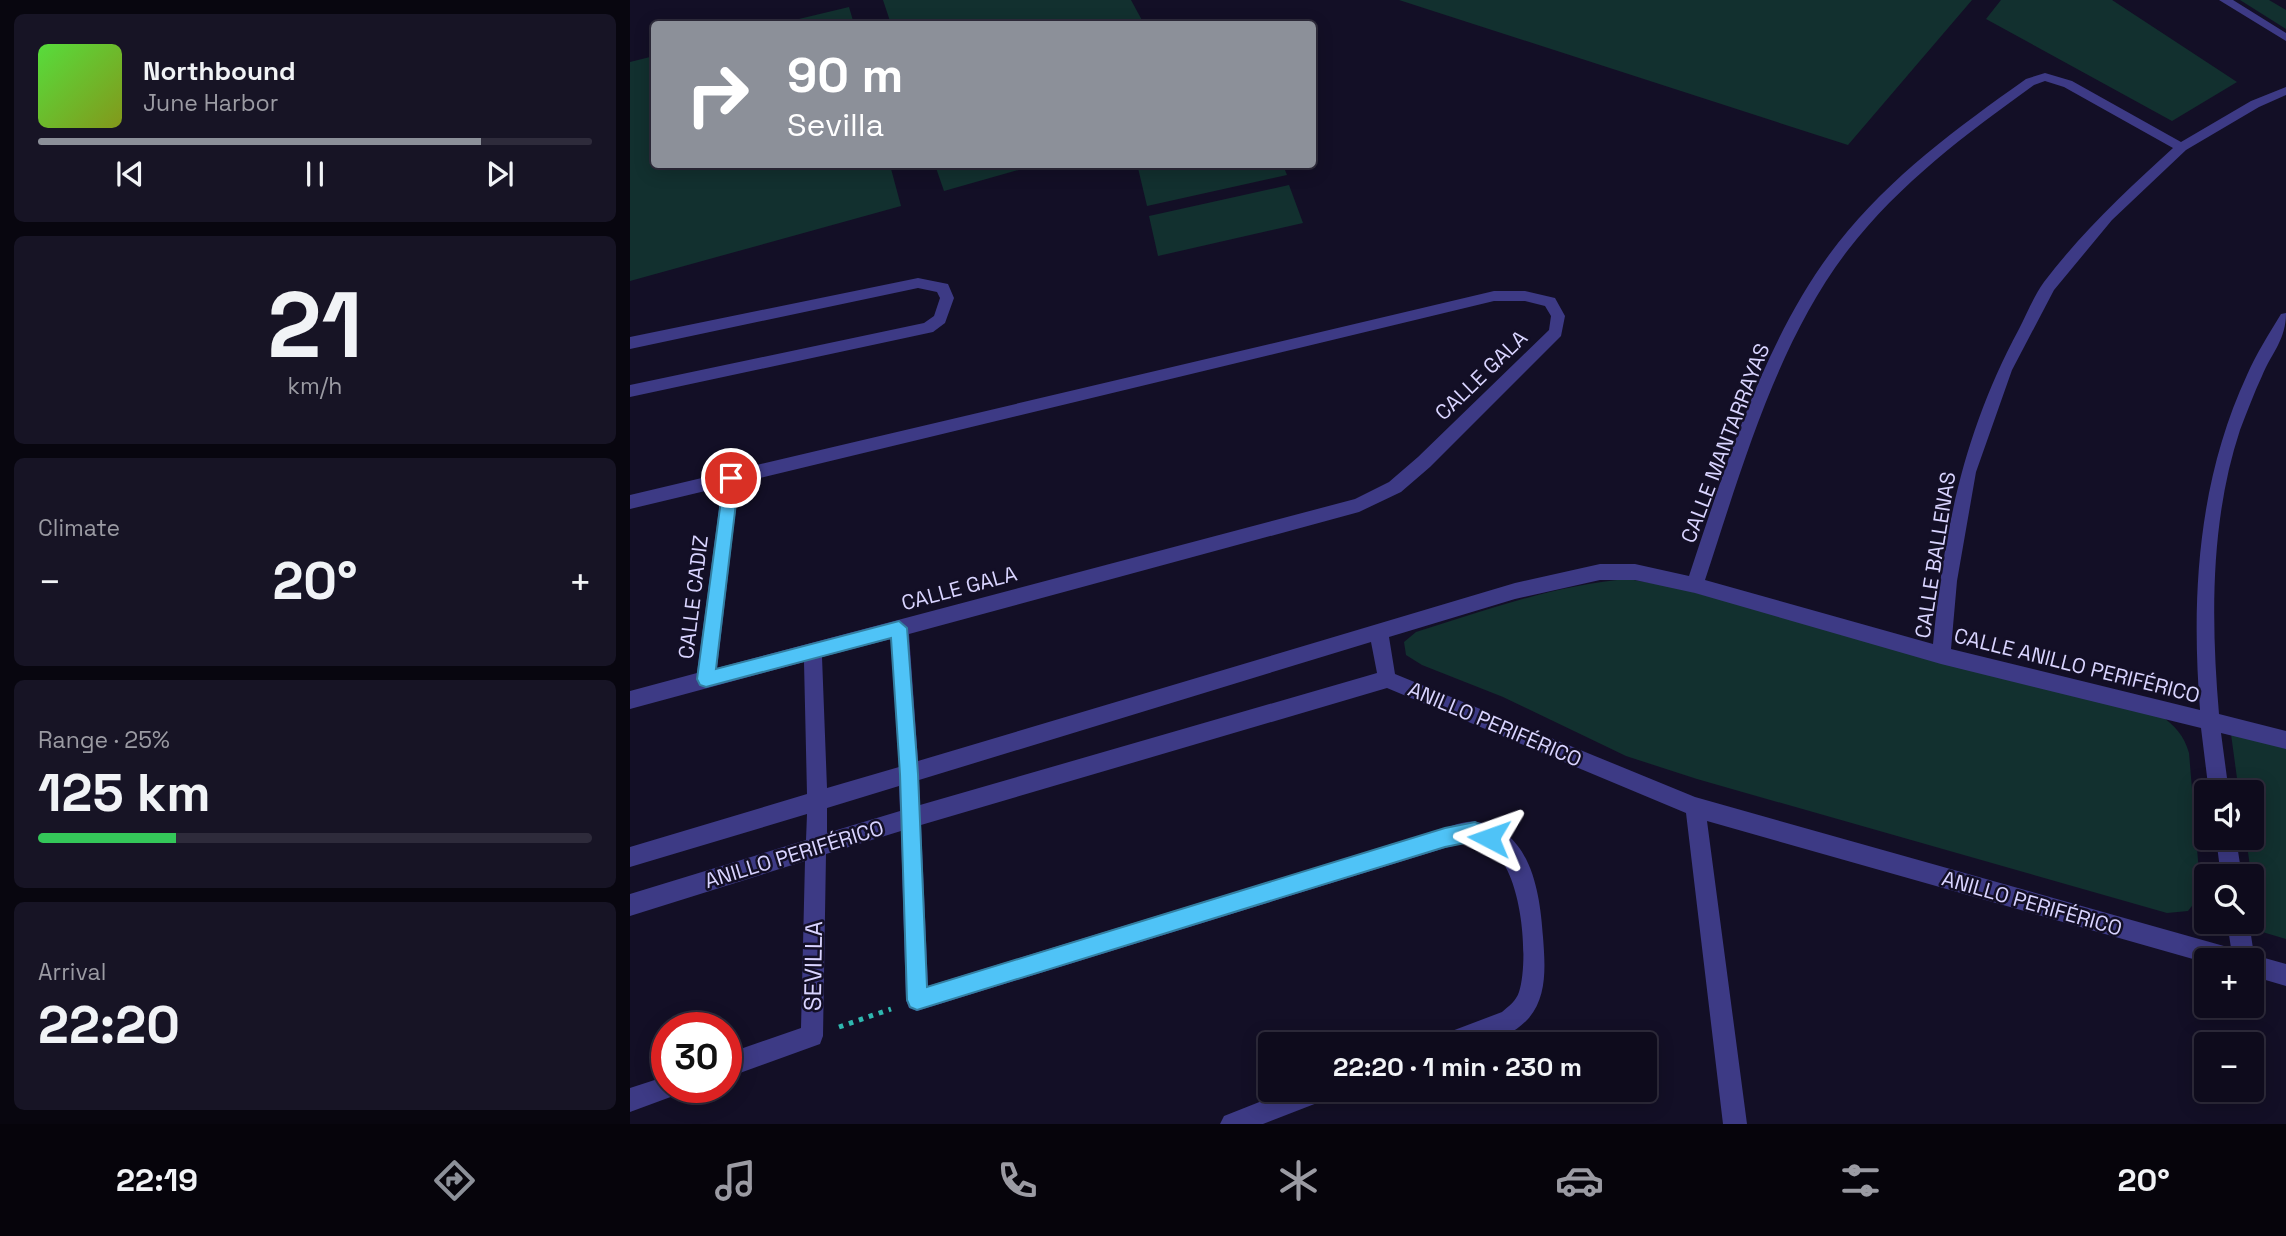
<!DOCTYPE html>
<meta charset="utf-8">
<style>
:root{--surface:#0e0b1c;--page:#171425;--text:#f1f3f6;--muted:#9b9ba3;--line:#2e2b3b;--accent:#8c9099}
body{margin:0;font-family:"Space Grotesk",sans-serif;background:var(--page);color:var(--text);height:100vh;display:flex;flex-direction:column;font-size:26px;white-space:nowrap}
*{box-sizing:border-box;margin:0}
p{font-size:23px;color:var(--muted)}
.icon{flex:none;width:38px;height:38px;fill:none;stroke:currentColor;stroke-width:2;stroke-linecap:round;stroke-linejoin:round}
.map{position:relative;flex:1;overflow:hidden}
.sheet{display:flex;flex-direction:column;gap:14px;padding:14px;background:#08060f;width:630px}
.sheet>*{flex:none}
.hud{position:absolute;left:21px;top:21px;width:665px;height:147px;border-radius:7px;box-shadow:0 4px 18px #0003,0 0 0 2px var(--line);background:#8c9099;color:#fff;overflow:hidden}
.buttons{position:absolute;left:1564px;top:780px;display:grid;gap:14px}
.buttons a{display:grid;place-items:center;width:70px;height:70px;border-radius:7px;background:var(--surface);box-shadow:0 4px 18px #0003,0 0 0 2px var(--line);font-size:35px}
.speed{position:absolute;left:21px;top:1012px;display:flex;gap:14px;font-size:35px;font-weight:700;text-align:center}
.speed>*{display:grid;place-content:center;width:91px;height:91px;border-radius:50%;background:var(--surface);box-shadow:0 4px 18px #0003,0 0 0 2px var(--line);line-height:1}
.speed .limit{border:10px solid #d22;background:#fff;color:#111}
.pin{position:absolute;display:grid;place-items:center;width:60px;height:60px;color:#fff;margin:-30px;border:4px solid #fff;border-radius:50%;box-shadow:0 2px 7px #0007}
.me{position:absolute;width:77px;margin:-38px;rotate:274deg;stroke-linejoin:round;filter:drop-shadow(0 0 5px #0008)}
.turn{display:flex;align-items:center;gap:24px;height:147px;padding:0 21px;font-size:32px}
.turn .icon{width:91px;height:91px;stroke-width:2.5}
.turn b{display:block;font-size:49px;line-height:60px}
.big{font-size:52px;font-weight:600;line-height:1.1}
.sheet .widget{flex:1;display:flex;flex-direction:column;justify-content:center;gap:10px;min-width:0;padding:0 24px;border-radius:10px;background:var(--page)}
.sheet .dial{align-items:center;gap:0}
.dial b{font-size:91px;line-height:1}
.song{display:flex;align-items:center;gap:21px}
.cover{width:84px;height:84px;border-radius:10px;background:linear-gradient(135deg,hsl(110 70% 55%),hsl(70 70% 35%))}
.played{height:7px;border-radius:4px;background:linear-gradient(90deg,var(--accent) 80%,var(--line) 80%)}
.keys{display:flex;justify-content:space-around;direction:ltr}
.heat{display:flex;justify-content:space-between;align-items:center;font-size:38px;direction:ltr}
.charge{height:10px;border-radius:5px;background:linear-gradient(90deg,#34c759 25%,var(--line) 0)}
.trip{position:absolute;left:628px;top:1032px;width:399px;height:70px;border-radius:7px;background:var(--surface);box-shadow:0 4px 18px #0003,0 0 0 2px var(--line);font-weight:600;line-height:70px;text-align:center}
.tab-bar{display:flex;height:112px;justify-content:space-around;align-items:center;background:#06040b;color:var(--muted)}
.tab-bar .icon{width:49px;height:49px}
.tab-bar .on{color:var(--accent)}
.tab-bar b{font-size:32px;color:var(--text)}
main{display:flex;flex:1;min-height:0}
.map>svg:first-child{display:block}
.green{fill:#12302f}
.lines{fill:none;stroke-linecap:round;stroke-linejoin:round}
.path{stroke:#2fb8b0;stroke-width:5;stroke-dasharray:4.5 6;stroke-linecap:butt}
.minor{fill:#3d3a85;fill-rule:evenodd}
.route{fill:#4fc3f7;stroke:#337fa1;stroke-width:2}
.labels{text-anchor:middle;dominant-baseline:central;stroke-width:5;stroke-linejoin:round;paint-order:stroke}
.street-label{font-size:21px;fill:#d9d4ff;stroke:#130f26}
.near-street-label{font-size:24px;fill:#d9d4ff;stroke:#130f26}
</style>
<main>
<section class="sheet">
<div class="widget">
<div class="song"><i class="cover"></i><div><b>Northbound</b><p>June Harbor</p></div></div>
<div class="played"></div>
<div class="keys"><svg class="icon" aria-label="previous" viewBox="0 0 24 24"><path d="M18 5L8 12l10 7zM5 5v14"/></svg><svg class="icon" aria-label="pause" viewBox="0 0 24 24"><path d="M8 5v14M16 5v14"/></svg><svg class="icon" aria-label="next" viewBox="0 0 24 24"><path d="M6 5l10 7-10 7zM19 5v14"/></svg></div>
</div>
<div class="widget dial"><b>21</b><p>km/h</p></div>
<div class="widget"><p>Climate</p>
<div class="heat"><a>−</a><b class="big">20°</b><a>+</a></div>
</div>
<div class="widget"><p>Range · 25%</p><b class="big">125 km</b><div class="charge"></div></div>
<div class="widget"><p>Arrival</p><b class="big">22:20</b></div>
</section>
<div class="map">
<svg width="1656" height="1124" viewBox="0 0 1656 1124">
<rect width="100%" height="100%" fill="#130f26"/>
<path class="green" d="M253 0H501L514 24H261Z
M769 0H1342L1218 145Z
M1371 0H1482L1607 82 1542 121 1356 19Z
M1610 0H1639L1656 10V29Z
M219 7 224 24H148Z
M24 56V164L260 165 271 206 0 281V62Z
M524 164 653 165 657 175 517 206 508 168Z
M305 165V164L406 165 314 191Z
M659 185 673 223 528 256 519 216Z
M998 579 1044 587 1530 715C1545 726 1554 735 1559 753L1570 884 1568 898 1558 911 1537 913 1067 779 996 756 873 697 792 665 776 655 774 642 786 632C856 610 925 585 998 579Z
M1601 734 1656 747V939L1629 931 1616 838H1622V793H1609Z"/>
<g class="lines">
<path class="path" d="M209 1027 261 1009"/>
<path class="minor" d="M1589 0H1603L1656 33V41Z
M1415 73 1442 81 1551 142 1621 101 1656 87V95L1629 107 1556 150 1482 220 1424 290 1382 370 1346 472 1327 581 1321 649 1570 710C1561 595 1568 481 1617 375 1626 354 1639 334 1651 314L1656 313C1656 340 1642 352 1632 376 1624 393 1617 412 1610 430 1580 521 1581 620 1589 714L1656 731V749L1591 733 1599 793H1579L1571 728 1311 664 1065 593 1005 580H970L885 599 759 637 765 674 1065 797 1601 948 1597 922H1619L1624 955 1656 964V986L1622 976V961H1577V963L1077 821 1117 1124H1093L1056 813 757 688 291 825 298 986 815 828C825 825 837 820 847 822 901 830 910 892 913 937 915 964 918 997 898 1019 873 1046 836 1045 803 1045L806 1037 872 1012C879 1006 886 1001 889 992 900 958 892 850 847 842 837 841 825 846 815 848L287 1011 279 1008 276 1000 271 831 196 854 193 1036 190 1044 96 1078V1054L171 1028 175 861 0 916V894L176 840 177 814 0 867V847L177 794 174 662 0 709V691L67 673 92 487 0 509V495L864 291H895L925 298 935 316 931 336 800 467 771 492 729 512 279 634 288 761 885 583 970 564H1005L1059 576C1096 465 1135 336 1208 243 1261 176 1327 128 1396 79ZM1415 81 1434 87 1543 148C1497 190 1452 232 1414 282 1404 296 1397 313 1389 329 1334 431 1314 530 1303 644L1075 580C1111 471 1147 342 1218 250 1270 183 1336 134 1404 85ZM864 301H895L915 306 921 316 919 330 788 457 759 482 725 499 87 668 109 483ZM261 639 269 767 197 788 192 657ZM741 642 747 673 290 805 289 780ZM269 786 270 811 197 833V808Z
M288 278 318 284 324 298 315 323 303 332 0 397V385L294 323 304 316 310 298 307 292 288 288 0 349V337Z
M1586 838H1606L1612 877H1591Z
M37 1076V1087H50L46 1095 0 1112V1088Z
M660 1090H704L700 1098 633 1124H590L594 1116Z"/>
</g>
<path class="route" d="M101 472 109 478 86 669 269 621 277 628 288 774 297 987 815 828 845 822 866 831 868 838 866 844 859 847 845 841 815 847 287 1010 280 1007 277 1000 270 774 261 638 76 687 70 685 67 679 94 478Z"/>
<g class="labels">
<g class="street-label">
<text transform="translate(851 375) rotate(-44)">CALLE GALA</text>
<text transform="translate(1095 443) rotate(-69)">CALLE MANTARRAYAS</text>
<text transform="translate(1305 555) rotate(-81)">CALLE BALLENAS</text>
<text transform="translate(329 588) rotate(-15)">CALLE GALA</text>
<text transform="translate(63 597) rotate(-83)">CALLE CADIZ</text>
<text transform="translate(1447 665) rotate(14)">CALLE ANILLO PERIFÉRICO</text>
<text transform="translate(865 724) rotate(23)">ANILLO PERIFÉRICO</text>
<text transform="translate(164 854) rotate(-17)">ANILLO PERIFÉRICO</text>
<text transform="translate(1402 903) rotate(16)">ANILLO PERIFÉRICO</text>
</g>
<g class="near-street-label">
<text transform="translate(183 966) rotate(-89)">SEVILLA</text>
</g>
</g>
</svg>
<div class="buttons">
<a><svg class="icon" aria-label="sound" viewBox="0 0 24 24"><path d="M4 9h4l5-4v14l-5-4H4zM17 9q2 3 0 6"/></svg></a>
<a><svg class="icon" aria-label="search" viewBox="0 0 24 24"><circle cx="10" cy="10" r="6"/><path d="M15 15l6 6"/></svg></a>
<a>+</a>
<a>−</a>
</div>
<div class="speed"><div class="limit">30</div></div>
<div class="pin" style="left:101px;top:478px;background:#d93025"><svg class="icon" aria-label="arrive" viewBox="0 0 24 24"><path d="M6 21V4h12l-3 4 3 4H6"/></svg></div>
<svg class="me" style="left:859px;top:838px" viewBox="-20 -20 40 40"><path d="M0-17L14 15 0 8-14 15z" fill="#4fc3f7" stroke="#fff" stroke-width="4"/></svg>
<div class="trip">22:20 · 1 min · 230 m</div>
<div class="hud">
<div class="turn"><svg class="icon" aria-label="right" viewBox="0 0 24 24"><path d="M7 20v-9h11M14 6l5 5-5 5"/></svg><div><b>90 m</b>Sevilla</div></div>
</div>
</div>
</main>
<nav class="tab-bar">
<b>22:19</b>
<svg class="icon on" aria-label="directions" viewBox="0 0 24 24"><path d="M12 3l9 9-9 9-9-9zM9 14v-3h6M13 9l2 2-2 2"/></svg>
<svg class="icon" aria-label="music" viewBox="0 0 24 24"><path d="M9 18V5l10-2v13"/><circle cx="6" cy="18" r="3"/><circle cx="16" cy="16" r="3"/></svg>
<svg class="icon" aria-label="phone" viewBox="0 0 24 24"><path d="M5 4h4l2 5-3 2q2 4 5 5l2-3 5 2v4C11 20 4 13 5 4z"/></svg>
<svg class="icon" aria-label="climate" viewBox="0 0 24 24"><path d="M12 3v18M4 7l16 10M4 17L20 7"/></svg>
<svg class="icon" aria-label="car" viewBox="0 0 24 24"><path d="M5 17H2v-5l4-1 3-4h7l3 4 3 1v5h-3M9 17h6M6 11h13"/><circle cx="7" cy="17" r="2"/><circle cx="17" cy="17" r="2"/></svg>
<svg class="icon" aria-label="filters" viewBox="0 0 24 24"><path d="M4 7h16M4 17h16"/><circle cx="9" cy="7" r="2"/><circle cx="15" cy="17" r="2"/></svg>
<b>20°</b>
</nav>
